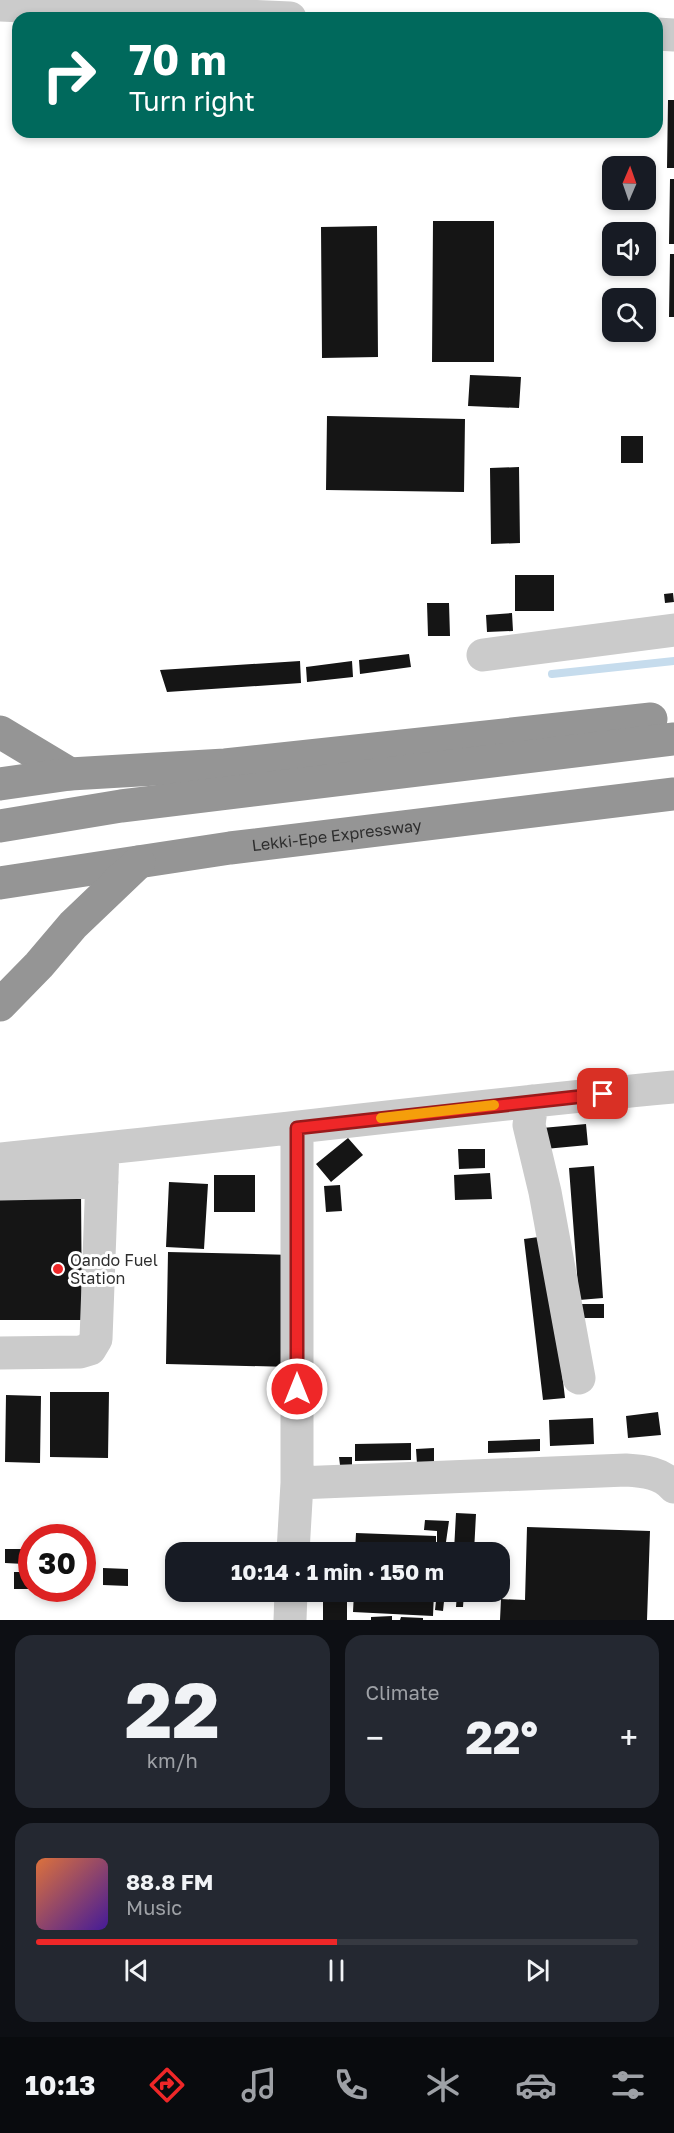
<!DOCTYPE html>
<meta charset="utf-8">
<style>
:root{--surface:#171b24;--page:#242831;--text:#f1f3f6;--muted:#9ea1a6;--line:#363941;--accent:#ef2728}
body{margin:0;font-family:"Golos Text",sans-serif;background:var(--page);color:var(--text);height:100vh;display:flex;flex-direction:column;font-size:22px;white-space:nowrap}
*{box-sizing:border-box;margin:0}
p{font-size:20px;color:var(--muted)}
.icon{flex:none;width:33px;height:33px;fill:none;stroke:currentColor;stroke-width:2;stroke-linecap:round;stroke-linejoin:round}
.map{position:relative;height:1620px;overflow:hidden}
.sheet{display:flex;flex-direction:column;gap:15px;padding:15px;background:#0d0f14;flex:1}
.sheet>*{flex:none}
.top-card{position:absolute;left:12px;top:12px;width:651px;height:126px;border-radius:18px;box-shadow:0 3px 9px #0003;background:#00695c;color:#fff;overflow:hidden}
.needle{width:39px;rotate:2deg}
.fabs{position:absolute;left:602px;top:156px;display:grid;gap:12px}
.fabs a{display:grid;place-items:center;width:54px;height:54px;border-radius:12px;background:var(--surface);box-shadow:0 3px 9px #0003;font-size:30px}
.speed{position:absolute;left:18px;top:1524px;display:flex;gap:12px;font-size:30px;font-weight:700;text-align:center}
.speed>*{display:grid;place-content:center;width:78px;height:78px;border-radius:50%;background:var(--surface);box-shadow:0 3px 9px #0003;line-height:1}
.speed .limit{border:9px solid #d22;background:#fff;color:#111}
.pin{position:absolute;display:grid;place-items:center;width:51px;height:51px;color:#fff;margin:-26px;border-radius:12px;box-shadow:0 3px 9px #0006}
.me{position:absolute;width:66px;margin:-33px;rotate:0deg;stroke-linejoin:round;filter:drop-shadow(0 0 4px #0008)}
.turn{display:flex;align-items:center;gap:21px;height:126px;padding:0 18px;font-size:27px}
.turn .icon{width:78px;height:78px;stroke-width:2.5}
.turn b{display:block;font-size:42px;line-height:51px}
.big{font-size:45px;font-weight:700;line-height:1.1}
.sheet .tile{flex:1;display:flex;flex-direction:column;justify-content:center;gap:9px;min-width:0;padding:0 21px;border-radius:18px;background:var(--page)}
.sheet .dial{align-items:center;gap:0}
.dial b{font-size:78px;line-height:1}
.song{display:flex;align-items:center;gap:18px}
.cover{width:72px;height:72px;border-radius:9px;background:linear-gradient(135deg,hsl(20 70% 55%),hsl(260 70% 35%))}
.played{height:6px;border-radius:3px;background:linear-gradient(90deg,var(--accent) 50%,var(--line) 50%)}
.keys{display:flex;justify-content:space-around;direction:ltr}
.heat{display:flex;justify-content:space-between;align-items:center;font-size:33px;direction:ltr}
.sheet .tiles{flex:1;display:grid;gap:15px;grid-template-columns:1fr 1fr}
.tile:last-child{grid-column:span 2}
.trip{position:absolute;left:165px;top:1542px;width:345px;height:60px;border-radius:18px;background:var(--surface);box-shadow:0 3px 9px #0003;font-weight:700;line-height:60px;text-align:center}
.tab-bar{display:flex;height:96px;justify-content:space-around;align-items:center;background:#090b0e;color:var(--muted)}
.tab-bar .icon{width:42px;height:42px}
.tab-bar .selected{color:var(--accent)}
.tab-bar b{font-size:27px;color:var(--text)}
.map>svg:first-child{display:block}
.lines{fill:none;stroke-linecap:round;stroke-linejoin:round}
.stream{stroke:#c6dced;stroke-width:8}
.building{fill:#151515}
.minor{stroke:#cbcbcb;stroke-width:33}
.highway{stroke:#959595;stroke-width:33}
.route-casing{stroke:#9b191a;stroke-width:15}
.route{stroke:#ef2728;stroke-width:10}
.slow{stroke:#f59e0b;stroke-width:10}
.poi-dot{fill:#ef2728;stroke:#fff;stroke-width:2}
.labels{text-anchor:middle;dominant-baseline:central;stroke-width:6;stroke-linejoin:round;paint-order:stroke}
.street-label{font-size:16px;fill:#2e2e2e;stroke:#fff}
.poi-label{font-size:16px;fill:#2e2e2e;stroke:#fff;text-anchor:start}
</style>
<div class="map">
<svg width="674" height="1620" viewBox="0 0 674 1620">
<rect width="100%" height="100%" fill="#fff"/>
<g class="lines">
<path class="stream" d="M552 674 674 661"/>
</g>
<path class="building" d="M668 100H674V168H667Z
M670 179H674V244H669Z
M433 221H494V362H432Z
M377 226 378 357 322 358 321 227Z
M670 254H674V317H669Z
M470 375 521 377 519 408 468 406Z
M327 416 465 419 464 492 326 490Z
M621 436H643V463H621Z
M519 467 520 543 491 544 490 468Z
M515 575H554V611H515Z
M673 593 674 602 665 603 664 594Z
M427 603H449L450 636H428Z
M512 613 513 631 487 632 486 615Z
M409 654 411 667 360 674 359 660Z
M300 661 301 683 167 692 160 670Z
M352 661 353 677 307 682 306 667Z
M586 1124 588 1145 545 1149 542 1128Z
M348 1138 363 1155 331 1182 316 1164Z
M458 1149H485V1168L459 1169Z
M594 1166 603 1298 579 1300 569 1168Z
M490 1173 492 1199 455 1200 454 1175Z
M214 1175H255V1212H214Z
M169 1182 208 1184 204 1249 166 1247Z
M340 1185 342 1211 326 1212 324 1186Z
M0 1191H81L82 1320H0Z
M546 1236 565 1398 543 1400 524 1239Z
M168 1252 294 1255 291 1367 166 1364Z
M580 1304H604V1318H581Z
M50 1392H109L108 1458 50 1457Z
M6 1395 41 1396 40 1463 5 1462Z
M658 1412 661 1435 628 1438 626 1416Z
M593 1418 594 1444 550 1446 549 1420Z
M540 1439V1451L488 1453V1441Z
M411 1443V1460L355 1461V1444Z
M434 1448V1463L417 1464 416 1449Z
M339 1457H352V1465H340Z
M456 1513 476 1514 474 1552 454 1551Z
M425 1520 449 1521 446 1542H437V1531L424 1530Z
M527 1527 650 1531 647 1620H500L501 1599 525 1600Z
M356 1533 436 1536V1552H355Z
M5 1549H24V1564L5 1563Z
M103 1568 128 1569V1586L103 1585Z
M14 1572H28V1589H14Z
M323 1592H347V1620H323Z
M354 1592H434L433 1616 353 1612Z
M437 1592H445L443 1611 435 1610Z
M457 1593H464L463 1607H456Z
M392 1616V1620H371V1617Z
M401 1617 423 1618V1620H400Z"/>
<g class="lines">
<path class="minor" d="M0 5 290 18
M657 34 674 35
M483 655 674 630
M532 1101 529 1125 545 1192 579 1378
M0 1159C225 1137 449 1108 674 1087
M0 1184 102 1182
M0 1353 80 1352 90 1349 96 1339 103 1149
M297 1483 626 1470C644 1471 662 1473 674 1487
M293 1552 297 1483V1128
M290 1620 291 1592"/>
<g class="highway">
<path d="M0 732 70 774"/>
<path d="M0 784 70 774 225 765 651 719"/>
<path d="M0 826 121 806 674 739"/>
<path id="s1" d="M0 883 230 848 674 794"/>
<path d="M0 1005 39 965 73 925 139 862"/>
</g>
</g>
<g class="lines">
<g class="route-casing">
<path id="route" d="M297 1389V1128L603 1094"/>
</g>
<use href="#route" class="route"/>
<path class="slow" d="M381 1118 494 1105"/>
</g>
<circle class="poi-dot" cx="58" cy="1269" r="6"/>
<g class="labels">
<g class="street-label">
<text stroke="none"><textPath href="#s1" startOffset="340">Lekki-Epe Expressway</textPath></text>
</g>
<g class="poi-label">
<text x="70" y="1260">Oando Fuel<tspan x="70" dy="18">Station</tspan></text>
</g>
</g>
</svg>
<div class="fabs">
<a><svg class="needle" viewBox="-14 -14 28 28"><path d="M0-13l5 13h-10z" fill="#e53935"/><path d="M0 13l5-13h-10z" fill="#9ea1a6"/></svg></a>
<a><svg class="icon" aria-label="sound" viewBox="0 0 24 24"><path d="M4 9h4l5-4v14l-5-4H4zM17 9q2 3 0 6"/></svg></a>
<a><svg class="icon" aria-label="search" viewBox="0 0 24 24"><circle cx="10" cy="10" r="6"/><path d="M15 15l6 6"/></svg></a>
</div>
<div class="speed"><div class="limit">30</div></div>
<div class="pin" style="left:603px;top:1094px;background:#d93025"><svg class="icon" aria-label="arrive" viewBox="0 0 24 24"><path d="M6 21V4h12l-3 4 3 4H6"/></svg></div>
<svg class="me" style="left:297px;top:1389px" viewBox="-20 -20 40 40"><circle r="17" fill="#ef2728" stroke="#fff" stroke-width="3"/><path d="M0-11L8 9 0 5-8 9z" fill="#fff"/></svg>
<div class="trip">10:14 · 1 min · 150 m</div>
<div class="top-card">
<div class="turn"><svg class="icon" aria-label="right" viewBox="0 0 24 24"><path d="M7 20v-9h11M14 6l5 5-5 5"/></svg><div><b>70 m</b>Turn right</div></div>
</div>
</div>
<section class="sheet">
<div class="tiles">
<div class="tile dial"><b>22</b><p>km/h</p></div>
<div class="tile"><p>Climate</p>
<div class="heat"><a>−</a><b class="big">22°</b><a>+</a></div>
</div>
<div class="tile">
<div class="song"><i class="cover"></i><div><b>88.8 FM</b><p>Music</p></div></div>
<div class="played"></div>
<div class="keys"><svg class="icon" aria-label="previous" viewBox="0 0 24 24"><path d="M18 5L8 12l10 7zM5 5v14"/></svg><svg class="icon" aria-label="pause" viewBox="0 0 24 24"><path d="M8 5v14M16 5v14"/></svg><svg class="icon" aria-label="next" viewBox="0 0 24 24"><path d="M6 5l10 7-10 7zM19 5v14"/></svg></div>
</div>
</div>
</section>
<nav class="tab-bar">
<b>10:13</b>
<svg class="icon selected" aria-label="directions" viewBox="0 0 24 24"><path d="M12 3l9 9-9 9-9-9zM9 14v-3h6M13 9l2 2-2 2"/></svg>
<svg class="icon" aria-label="music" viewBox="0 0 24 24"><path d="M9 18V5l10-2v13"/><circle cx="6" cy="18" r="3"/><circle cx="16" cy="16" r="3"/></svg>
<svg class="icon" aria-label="phone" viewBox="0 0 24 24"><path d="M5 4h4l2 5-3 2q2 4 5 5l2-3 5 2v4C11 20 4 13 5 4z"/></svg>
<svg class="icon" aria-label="climate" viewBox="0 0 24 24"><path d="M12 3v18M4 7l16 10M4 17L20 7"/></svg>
<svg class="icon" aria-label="car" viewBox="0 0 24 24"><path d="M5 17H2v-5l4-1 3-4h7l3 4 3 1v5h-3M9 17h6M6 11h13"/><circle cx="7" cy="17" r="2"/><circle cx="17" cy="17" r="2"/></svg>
<svg class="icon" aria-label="filters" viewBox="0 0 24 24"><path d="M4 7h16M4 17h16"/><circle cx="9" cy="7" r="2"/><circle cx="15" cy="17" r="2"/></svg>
</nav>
